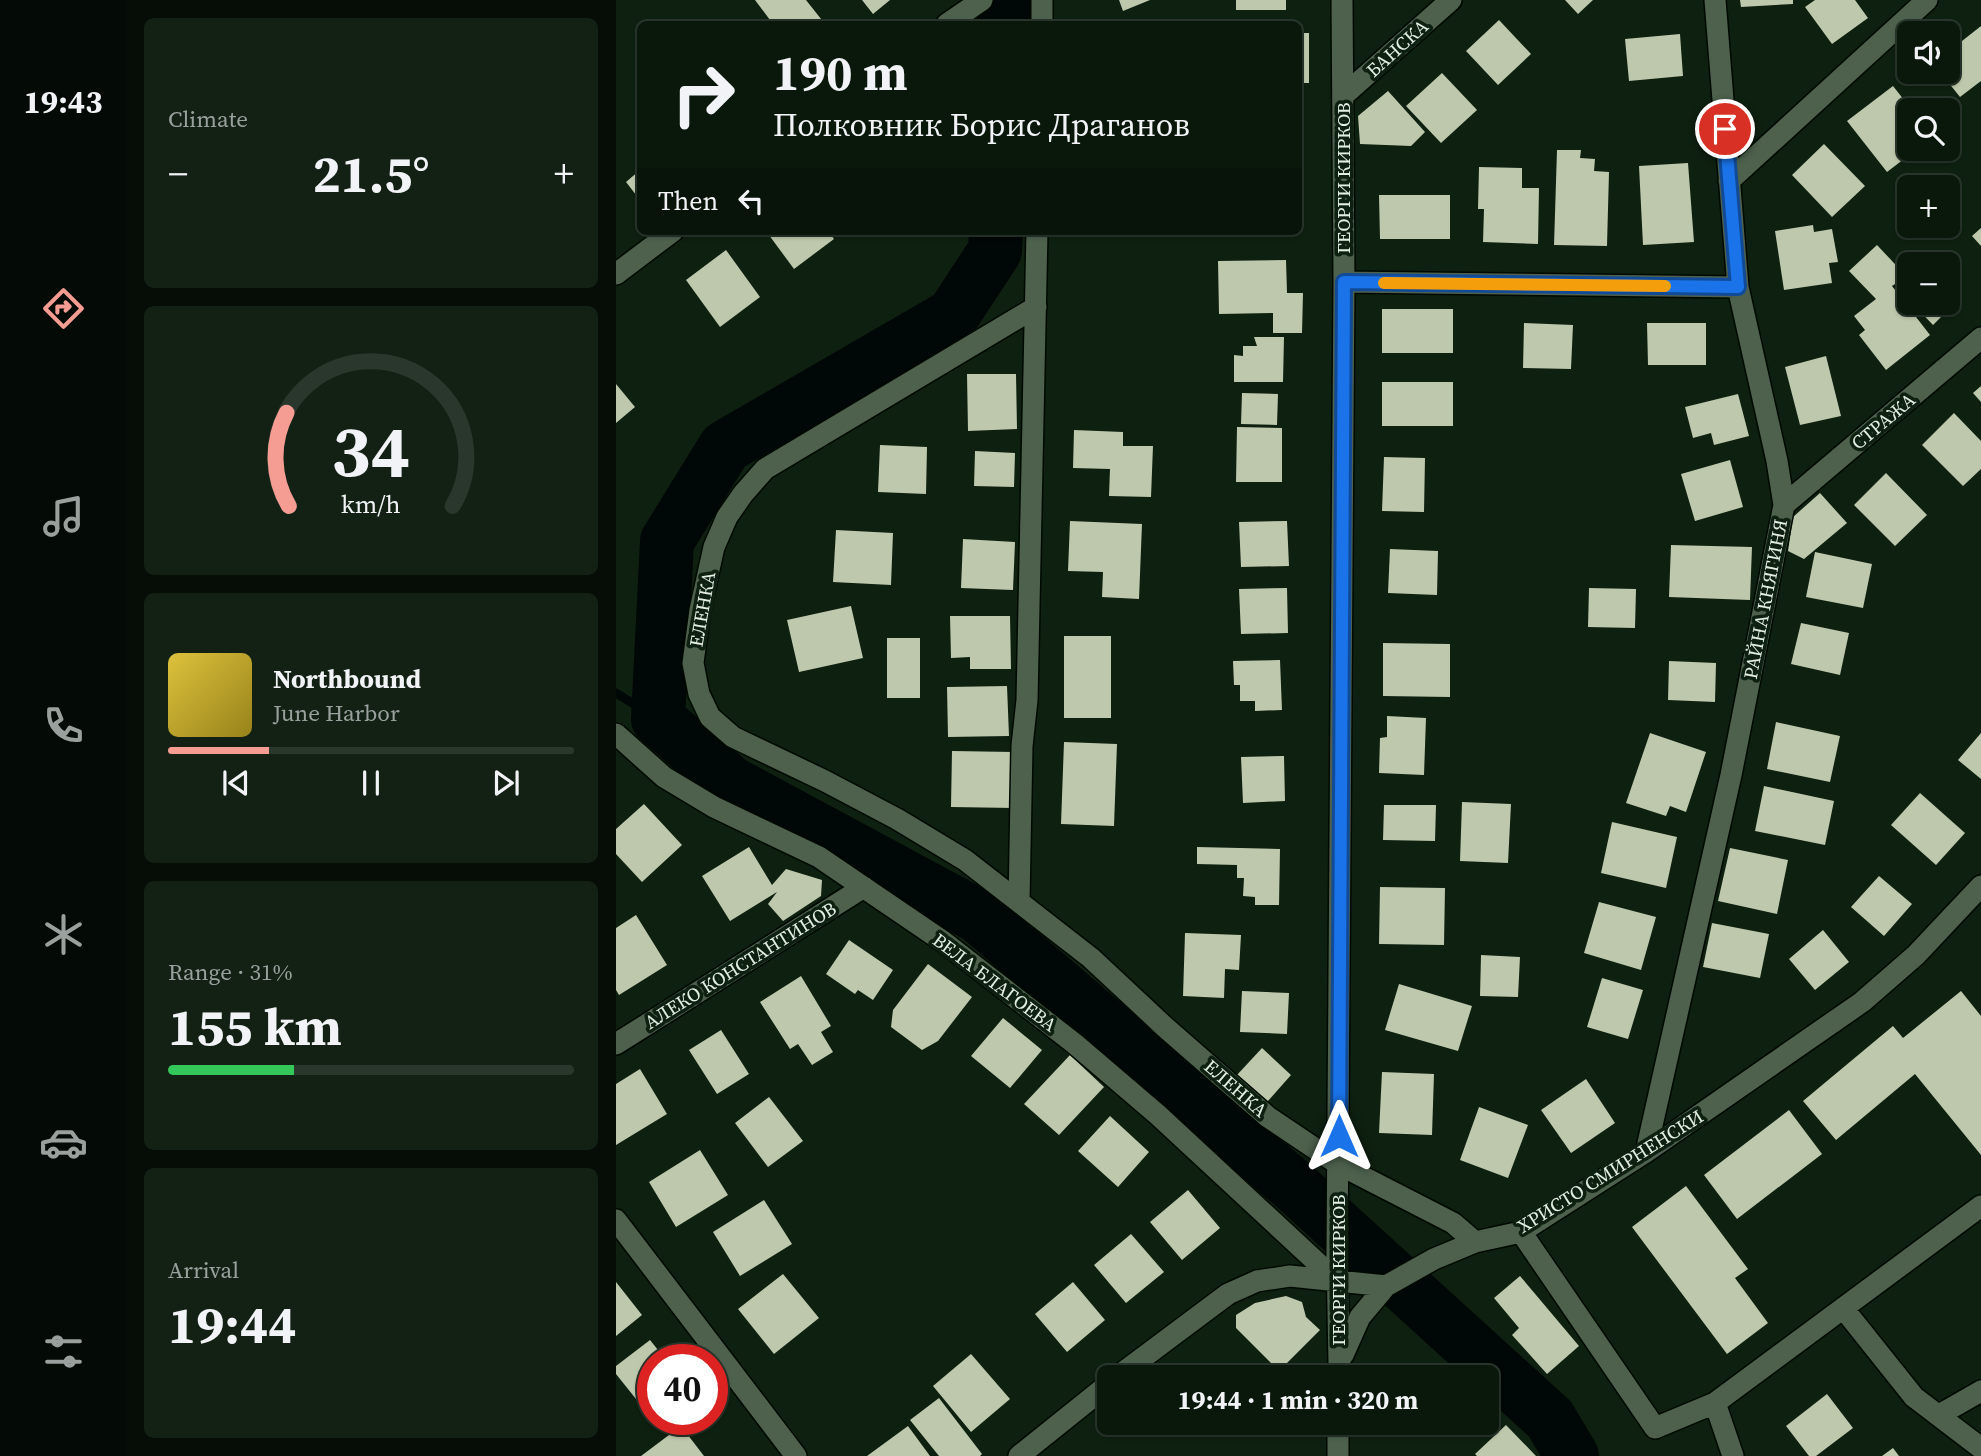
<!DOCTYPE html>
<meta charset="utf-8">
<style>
:root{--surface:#0a180c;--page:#132115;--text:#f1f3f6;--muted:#99a09d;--line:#2a372d;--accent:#f59c93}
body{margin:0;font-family:"Source Serif 4",serif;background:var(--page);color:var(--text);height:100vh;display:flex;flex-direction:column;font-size:26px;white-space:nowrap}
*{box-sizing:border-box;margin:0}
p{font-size:23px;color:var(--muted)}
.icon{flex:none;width:38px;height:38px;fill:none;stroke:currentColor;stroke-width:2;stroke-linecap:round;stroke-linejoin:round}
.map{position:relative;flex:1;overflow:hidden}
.details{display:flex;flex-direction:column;gap:18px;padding:18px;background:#060d07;width:490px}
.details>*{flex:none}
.hud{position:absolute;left:21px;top:21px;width:665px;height:214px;border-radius:10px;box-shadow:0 2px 5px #0004,0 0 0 2px var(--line);background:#0a180c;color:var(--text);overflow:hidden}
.buttons{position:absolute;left:1281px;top:21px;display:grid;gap:14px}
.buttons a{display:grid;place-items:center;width:63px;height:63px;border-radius:10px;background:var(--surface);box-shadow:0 2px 5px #0004,0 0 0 2px var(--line);font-size:35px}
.speed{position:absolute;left:21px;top:1344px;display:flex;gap:14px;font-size:35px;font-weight:700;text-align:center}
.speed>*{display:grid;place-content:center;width:91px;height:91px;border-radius:50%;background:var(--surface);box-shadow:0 2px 5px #0004,0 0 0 2px var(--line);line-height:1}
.speed .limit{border:10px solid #d22;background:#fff;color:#111}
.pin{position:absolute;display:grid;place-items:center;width:60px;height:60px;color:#fff;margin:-30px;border:4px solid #fff;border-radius:50%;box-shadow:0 2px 7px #0007}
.me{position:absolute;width:77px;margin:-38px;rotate:0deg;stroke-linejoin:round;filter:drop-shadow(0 0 5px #0008)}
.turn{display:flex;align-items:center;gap:24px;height:147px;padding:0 21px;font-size:32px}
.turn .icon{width:91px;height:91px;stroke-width:2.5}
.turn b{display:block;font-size:49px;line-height:60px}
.then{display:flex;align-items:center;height:66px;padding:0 21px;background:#0003;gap:14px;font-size:26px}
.big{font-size:52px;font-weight:700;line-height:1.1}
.details .card{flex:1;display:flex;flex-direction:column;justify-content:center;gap:10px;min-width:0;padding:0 24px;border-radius:10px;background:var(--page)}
.details .dial{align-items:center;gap:0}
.dial svg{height:182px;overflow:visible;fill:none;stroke:var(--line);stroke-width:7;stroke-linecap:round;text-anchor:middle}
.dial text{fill:var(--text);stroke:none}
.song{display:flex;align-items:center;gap:21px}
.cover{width:84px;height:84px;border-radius:10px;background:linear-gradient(135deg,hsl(50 70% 55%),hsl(50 70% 35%))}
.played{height:7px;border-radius:4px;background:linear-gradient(90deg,var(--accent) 25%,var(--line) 25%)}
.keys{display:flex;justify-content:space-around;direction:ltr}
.heat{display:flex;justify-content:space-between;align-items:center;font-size:38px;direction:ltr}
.charge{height:10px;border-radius:5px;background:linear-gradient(90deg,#34c759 31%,var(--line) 0)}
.trip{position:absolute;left:481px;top:1365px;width:402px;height:70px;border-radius:10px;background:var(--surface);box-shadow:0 2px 5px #0004,0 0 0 2px var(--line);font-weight:700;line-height:70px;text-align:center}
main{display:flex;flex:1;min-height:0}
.menu{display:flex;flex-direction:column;width:126px;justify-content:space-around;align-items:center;background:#040a05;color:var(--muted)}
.menu .icon{width:49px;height:49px}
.menu .active{color:var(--accent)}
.menu b{font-size:32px;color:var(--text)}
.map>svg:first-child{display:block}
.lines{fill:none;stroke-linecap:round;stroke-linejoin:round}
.stream{stroke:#000707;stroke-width:9}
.river{stroke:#000707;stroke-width:54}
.building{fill:#bec8ac}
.minor-casing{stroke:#000901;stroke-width:24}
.minor{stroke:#4d614d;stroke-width:21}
.route-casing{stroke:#114b97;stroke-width:18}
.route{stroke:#1a73e8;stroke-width:12}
.slow{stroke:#f59e0b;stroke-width:12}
.labels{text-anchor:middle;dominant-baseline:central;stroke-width:7;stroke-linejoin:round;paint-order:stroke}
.street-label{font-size:19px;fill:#e2eee2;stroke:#0e2010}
</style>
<main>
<nav class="menu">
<b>19:43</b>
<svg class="icon active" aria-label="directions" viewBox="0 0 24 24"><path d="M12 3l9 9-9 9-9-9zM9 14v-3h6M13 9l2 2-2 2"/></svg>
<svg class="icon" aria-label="music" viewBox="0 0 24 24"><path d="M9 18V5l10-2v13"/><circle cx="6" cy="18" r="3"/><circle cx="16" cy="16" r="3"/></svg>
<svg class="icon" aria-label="phone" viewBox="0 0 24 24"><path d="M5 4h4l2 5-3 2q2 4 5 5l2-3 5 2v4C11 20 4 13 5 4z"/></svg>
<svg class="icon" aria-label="climate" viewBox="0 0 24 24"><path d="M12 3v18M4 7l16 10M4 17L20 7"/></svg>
<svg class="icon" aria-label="car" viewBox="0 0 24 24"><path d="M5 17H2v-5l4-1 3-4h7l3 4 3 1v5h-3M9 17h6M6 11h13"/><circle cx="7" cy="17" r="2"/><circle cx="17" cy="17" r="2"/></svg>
<svg class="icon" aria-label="filters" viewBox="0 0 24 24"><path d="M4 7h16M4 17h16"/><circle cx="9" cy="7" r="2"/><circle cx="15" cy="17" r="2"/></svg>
</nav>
<section class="details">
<div class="card"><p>Climate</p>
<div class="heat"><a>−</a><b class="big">21.5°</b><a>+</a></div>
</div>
<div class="card dial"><svg viewBox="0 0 100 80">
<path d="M14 69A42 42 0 1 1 86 69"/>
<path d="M14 69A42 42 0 0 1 13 28" stroke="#f59c93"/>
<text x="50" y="56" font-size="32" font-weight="700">34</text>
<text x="50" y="72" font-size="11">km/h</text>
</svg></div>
<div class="card">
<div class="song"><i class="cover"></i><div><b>Northbound</b><p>June Harbor</p></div></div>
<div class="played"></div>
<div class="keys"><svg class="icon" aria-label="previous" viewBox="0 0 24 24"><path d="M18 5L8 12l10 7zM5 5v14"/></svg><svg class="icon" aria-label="pause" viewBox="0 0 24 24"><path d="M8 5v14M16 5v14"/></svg><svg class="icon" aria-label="next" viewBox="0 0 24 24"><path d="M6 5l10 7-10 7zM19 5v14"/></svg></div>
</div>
<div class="card"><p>Range · 31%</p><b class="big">155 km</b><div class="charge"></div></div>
<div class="card"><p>Arrival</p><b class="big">19:44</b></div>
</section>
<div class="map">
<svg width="1365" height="1456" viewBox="0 0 1365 1456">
<rect width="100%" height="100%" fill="#0e2010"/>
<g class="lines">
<path class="stream" d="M0 693 42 719"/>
<path class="river" d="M388 24 389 0
M380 231 379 251 337 315 109 447 51 541 42 719 115 783 362 916 678 1186 934 1419 956 1456"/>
</g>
<path class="building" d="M139 0H190L209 24H157Z
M246 0H274L257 14Z
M503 0H534L507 11Z
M620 0H670V10H620Z
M949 0H977L962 14Z
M1124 0H1177V4L1125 7Z
M1199 0H1239L1252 18 1216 44 1189 7Z
M883 20 915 54 882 85 850 51Z
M1365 26V81L1344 97 1324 72H1332V52Z
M682 33H693V83H682Z
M1064 34 1067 76 1013 81 1009 39Z
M826 73 861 110 825 143 790 106Z
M1277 86 1296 110H1293V149H1301L1271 172 1231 121Z
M772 91 809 132 795 146 744 144 742 116Z
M1208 144 1249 186 1216 217 1176 175Z
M941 150H965L964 158 979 159 978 171 993 172 991 246 938 245Z
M1072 163 1078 242 1027 245 1023 166Z
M863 167 906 168V188H923L922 244 867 242 868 209H862Z
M24 170V200L10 182Z
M763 195H834V239H764Z
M1197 225 1198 232 1216 229 1222 262 1213 263 1216 283 1168 290 1159 231Z
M1365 228V246L1356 236Z
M150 231H212L218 239 178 269Z
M1261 245 1293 279V300L1279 284 1276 286 1314 335 1270 370 1243 335 1249 330 1238 316 1260 299 1233 271Z
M110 250 144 297 104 327 70 280Z
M670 260 671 293H687L686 333H657V313L603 314 602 261Z
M1296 303H1316L1327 315 1317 325Z
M766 309H837V353H766Z
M908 323 957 325 955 369 907 368Z
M1031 323H1090V365H1032Z
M638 337H668L667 382H618V355L627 356V346H641Z
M1210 356 1225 416 1184 425 1169 367Z
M351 374H400L401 429 352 431Z
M766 382H837V426H766Z
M0 384 19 407 0 423Z
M1365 386V402L1357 393Z
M626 393 662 394 661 425 625 424Z
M1122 394 1133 436 1098 445 1095 433 1077 438 1069 407Z
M1338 413 1365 441V469L1347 486 1306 445Z
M621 427 666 428V482H620Z
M458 430 507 432V446H537L535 497 493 496 494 469 457 468Z
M264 445 311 447 310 494 262 492Z
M359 451 399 453 398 487 358 486Z
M768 457 809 458 808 512 766 511Z
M1114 460 1127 507 1079 521 1065 474Z
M1270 473 1311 515 1279 546 1238 505Z
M1204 493 1231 523 1188 559 1172 551 1177 517Z
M454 521 526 524 523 599 486 597 487 572 452 571Z
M671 521 673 566 625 567 623 522Z
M220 530 277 533 275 585 217 582Z
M347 539 399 542 397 590 345 588Z
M1055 545 1136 547 1134 600 1053 597Z
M774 549 822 551 821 595 772 593Z
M1199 552 1256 564 1247 608 1190 597Z
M671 588 672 633 625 634 623 589Z
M973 588 1020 589 1019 628 972 627Z
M235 606 247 658 183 672 171 620Z
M334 616H394L395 669H354V657L335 658Z
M1185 623 1233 633 1224 675 1175 664Z
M448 636H495V718H448Z
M271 638H304V698H271Z
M767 643 834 644V697L767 696Z
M664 660 666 710 639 711V701H624V685H618L617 661Z
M1053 661 1100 663 1099 702 1052 700Z
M391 686 393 736 332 737 331 687Z
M771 716 810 718 808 775 763 773 764 738 771 737Z
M1160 722 1224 736 1214 782 1151 769Z
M1034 733 1090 752 1070 812 1054 806 1050 816 1010 803Z
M1365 733V779L1342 760Z
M448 742 501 744 498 826 445 824Z
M336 751 398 752V808L335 807Z
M668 756 669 801 627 803 625 757Z
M1148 786 1218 801 1209 845 1139 831Z
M1304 793 1349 833 1320 865 1275 825Z
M846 802 895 804 892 863 844 861Z
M28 804 66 845 26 882 0 854V829Z
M768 805H820L819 841 767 840Z
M996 822 1061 837 1050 888 985 873Z
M133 847 156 885 170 869 206 880 205 896 167 921 152 904 161 892 114 921 86 876Z
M581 847 664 849 663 905H639V897L627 896 628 878H621V865L581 864Z
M1114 848 1172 860 1161 914 1102 901Z
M1263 876 1296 904 1268 936 1235 907Z
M764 887 829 888 828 945 763 944Z
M983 902 1040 917 1025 970 968 953Z
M20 915 51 965 3 995 0 990V928Z
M1096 923 1153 934 1144 978 1087 967Z
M1207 930 1233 962 1199 990 1173 959Z
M569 933 625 935 623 970 609 969 608 998 567 996Z
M233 940 277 970 257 1000 242 990 239 994 210 974Z
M865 955 904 957 902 997 864 996Z
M312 964 356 997 322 1041 306 1050 275 1027 277 1010Z
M185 976 215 1026 205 1032 217 1052 196 1065 182 1044 174 1049 144 1002Z
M986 978 1027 990 1012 1039 971 1027Z
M783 984 856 1006 842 1051 769 1030Z
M626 991 673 993 671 1034 624 1032Z
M1345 991 1365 1016V1155L1299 1074 1220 1140 1187 1101 1277 1026 1287 1038Z
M387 1018 426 1050 394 1088 355 1056Z
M105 1030 133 1074 101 1094 73 1050Z
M646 1048 675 1075 651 1102 621 1075Z
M454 1055 488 1087 443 1135 408 1104Z
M24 1069 51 1114 0 1145V1084Z
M766 1072 818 1074 816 1135 763 1133Z
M970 1079 999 1123 955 1153 925 1110Z
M153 1097 187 1141 152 1167 119 1123Z
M863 1107 912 1125 892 1178 844 1160Z
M1173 1110 1206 1154 1121 1219 1088 1175Z
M494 1116 533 1152 502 1187 462 1151Z
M84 1150 112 1195 60 1227 33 1182Z
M1070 1186 1132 1269 1119 1278 1152 1323 1111 1354 1016 1227Z
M572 1190 604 1228 566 1260 534 1222Z
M148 1200 176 1244 124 1276 97 1232Z
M515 1234 548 1272 510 1303 478 1265Z
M167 1274 203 1318 158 1354 122 1309Z
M904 1276 963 1346 931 1374 896 1335 903 1328 878 1298Z
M0 1282 26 1315 0 1336Z
M457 1282 489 1320 451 1352 419 1314Z
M670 1296 686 1302 690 1317 704 1330 663 1371 620 1328V1315L639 1303Z
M34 1340 50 1360H37V1402L28 1409 0 1374V1366Z
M355 1354 394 1399 355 1432 317 1386Z
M1211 1394 1237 1428 1200 1456H1193L1170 1426Z
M323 1398 366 1454 364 1456H323L294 1420Z
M890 1425 920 1456H861L859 1454Z
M65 1426 88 1456H25Z
M292 1426 314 1456H251Z
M1277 1448 1283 1456H1266Z"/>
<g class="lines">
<g class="minor-casing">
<path id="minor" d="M331 24 366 0
M426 24V0
M727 96 835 0
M1113 181 1311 0
M0 274 57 231
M728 282 1122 287
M420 307 149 469 127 494 111 517 98 547 84 610 77 663 83 694 94 717 117 737 209 781 281 819 349 860 475 958 550 1028 652 1117 722 1164 837 1223 859 1242
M1168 505 1365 338
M0 734 48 777 98 807 203 857 328 942 459 1044 542 1115 721 1281
M403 901 406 746 411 700 421 231
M0 1044 248 887
M1030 1152 1115 775 1168 505 1161 461 1122 287 1099 0
M0 1220 180 1456
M905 1232 1039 1428 1099 1403 1365 1206
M1227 1308 1298 1397 1365 1448
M727 1355 744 1317 770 1286
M723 1364 721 1255 728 282 726 0
M501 1377 612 1294 641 1281 674 1276 770 1286 818 1259 859 1242 905 1232 1030 1152 1246 1002 1300 955 1365 886
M1099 1403 1117 1456
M1323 1415 1365 1391
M722 1423V1456
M403 1456 494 1383"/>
</g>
<use href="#minor" class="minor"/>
</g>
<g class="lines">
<g class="route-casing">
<path id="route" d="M723 1136 728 282 1122 287 1109 129"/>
</g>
<use href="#route" class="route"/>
<path class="slow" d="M768 283 1049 286"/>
</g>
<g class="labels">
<g class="street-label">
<text transform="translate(781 48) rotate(-42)">БАНСКА</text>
<text transform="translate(727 178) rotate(-90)">ГЕОРГИ КИРКОВ</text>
<text transform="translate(1267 421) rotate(-40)">СТРАЖА</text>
<text transform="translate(1149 599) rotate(-79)">РАЙНА КНЯГИНЯ</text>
<text transform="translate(86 609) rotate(-80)">ЕЛЕНКА</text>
<text transform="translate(124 965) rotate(-32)">АЛЕКО КОНСТАНТИНОВ</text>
<text transform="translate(379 982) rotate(37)">ВЕЛА БЛАГОЕВА</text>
<text transform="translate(620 1088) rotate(41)">ЕЛЕНКА</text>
<text transform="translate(994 1171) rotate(-32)">ХРИСТО СМИРНЕНСКИ</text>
<text transform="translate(722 1270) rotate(-90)">ГЕОРГИ КИРКОВ</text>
</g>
</g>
</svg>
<div class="buttons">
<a><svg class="icon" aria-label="sound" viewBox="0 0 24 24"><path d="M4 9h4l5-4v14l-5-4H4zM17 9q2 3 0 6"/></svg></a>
<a><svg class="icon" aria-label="search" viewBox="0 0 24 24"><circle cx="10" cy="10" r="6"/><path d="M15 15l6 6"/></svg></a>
<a>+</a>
<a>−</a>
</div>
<div class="speed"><div class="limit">40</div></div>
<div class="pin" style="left:1109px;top:129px;background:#d93025"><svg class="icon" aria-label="arrive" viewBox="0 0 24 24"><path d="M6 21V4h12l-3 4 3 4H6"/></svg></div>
<svg class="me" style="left:723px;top:1136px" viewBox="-20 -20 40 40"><path d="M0-17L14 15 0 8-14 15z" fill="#1a73e8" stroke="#fff" stroke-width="4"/></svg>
<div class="trip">19:44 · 1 min · 320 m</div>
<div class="hud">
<div class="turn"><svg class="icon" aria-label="right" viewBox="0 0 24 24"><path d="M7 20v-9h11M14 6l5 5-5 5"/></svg><div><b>190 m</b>Полковник Борис Драганов</div></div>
<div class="then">Then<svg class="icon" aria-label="left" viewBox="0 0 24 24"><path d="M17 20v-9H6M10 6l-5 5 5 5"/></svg></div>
</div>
</div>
</main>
